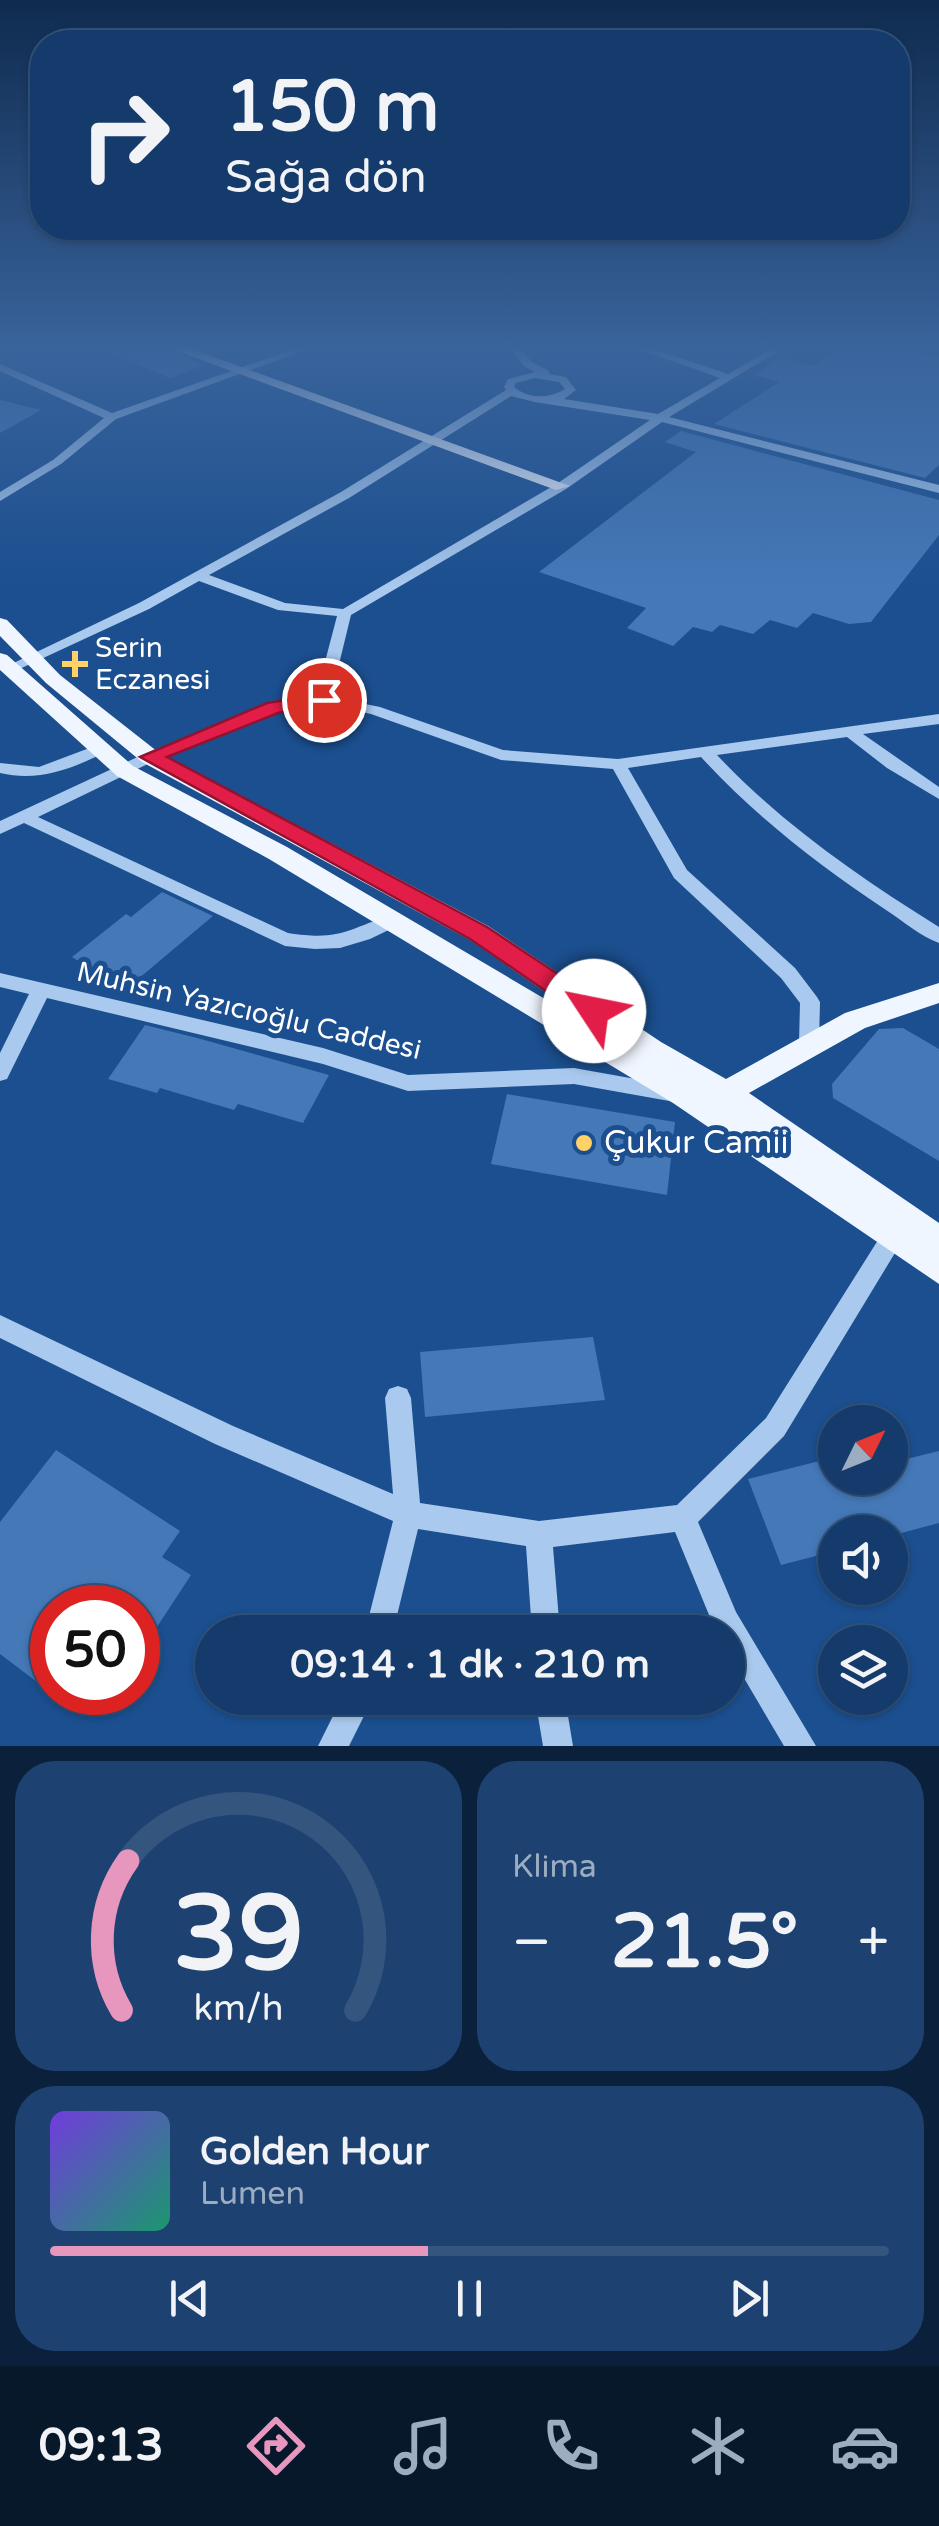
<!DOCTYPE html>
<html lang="tr">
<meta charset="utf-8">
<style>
:root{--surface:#143b6b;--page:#1d4271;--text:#f1f3f6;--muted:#9dadc1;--line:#33557e;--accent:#e797bd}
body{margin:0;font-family:"Varela Round",sans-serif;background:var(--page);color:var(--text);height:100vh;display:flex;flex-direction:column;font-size:38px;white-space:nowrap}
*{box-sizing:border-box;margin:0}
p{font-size:32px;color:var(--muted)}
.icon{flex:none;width:55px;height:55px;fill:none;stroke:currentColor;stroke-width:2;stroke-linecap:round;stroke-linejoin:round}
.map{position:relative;height:1746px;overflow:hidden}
.side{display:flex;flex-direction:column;gap:15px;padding:15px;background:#0b203b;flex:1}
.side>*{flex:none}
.banner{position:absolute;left:30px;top:30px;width:880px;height:210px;border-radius:40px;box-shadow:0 2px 8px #0004,0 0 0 2px var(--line);background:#143b6b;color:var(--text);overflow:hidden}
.needle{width:65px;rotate:47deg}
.buttons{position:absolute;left:818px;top:1405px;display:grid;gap:20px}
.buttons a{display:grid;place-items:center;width:90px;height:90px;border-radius:50%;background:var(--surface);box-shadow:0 2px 8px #0004,0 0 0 2px var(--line);font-size:50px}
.speed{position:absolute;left:30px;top:1585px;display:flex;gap:20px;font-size:50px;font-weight:700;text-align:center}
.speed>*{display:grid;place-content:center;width:130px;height:130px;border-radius:50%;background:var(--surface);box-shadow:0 2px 8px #0004,0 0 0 2px var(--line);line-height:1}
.speed .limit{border:15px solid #d22;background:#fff;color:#111}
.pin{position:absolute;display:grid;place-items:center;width:85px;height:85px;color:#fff;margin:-42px;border:5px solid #fff;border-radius:50%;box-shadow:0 2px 10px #0007}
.me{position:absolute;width:110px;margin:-55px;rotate:304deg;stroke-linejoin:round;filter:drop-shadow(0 0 8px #0008)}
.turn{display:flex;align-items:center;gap:35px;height:210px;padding:0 30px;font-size:45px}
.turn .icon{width:130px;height:130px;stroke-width:2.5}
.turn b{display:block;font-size:70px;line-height:85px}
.big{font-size:75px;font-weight:800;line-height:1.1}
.side .widget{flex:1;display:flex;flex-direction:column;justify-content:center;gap:15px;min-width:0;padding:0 35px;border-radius:40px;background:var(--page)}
.side .dial{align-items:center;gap:0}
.dial svg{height:260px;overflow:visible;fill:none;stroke:var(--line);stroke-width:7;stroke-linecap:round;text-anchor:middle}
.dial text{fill:var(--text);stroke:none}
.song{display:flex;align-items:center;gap:30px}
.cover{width:120px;height:120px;border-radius:15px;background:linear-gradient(135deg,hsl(260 70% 55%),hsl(160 70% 35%))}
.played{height:10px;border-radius:5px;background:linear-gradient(90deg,var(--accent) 45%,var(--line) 45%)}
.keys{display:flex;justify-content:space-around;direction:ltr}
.heat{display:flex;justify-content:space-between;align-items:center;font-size:55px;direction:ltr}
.side .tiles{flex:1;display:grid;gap:15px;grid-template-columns:1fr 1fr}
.widget:last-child{grid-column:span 2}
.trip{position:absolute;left:195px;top:1615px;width:550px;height:100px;border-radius:50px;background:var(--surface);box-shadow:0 2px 8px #0004,0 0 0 2px var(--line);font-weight:800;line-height:100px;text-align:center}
.tab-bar{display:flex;height:160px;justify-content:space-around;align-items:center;background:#08182b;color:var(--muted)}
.tab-bar .icon{width:70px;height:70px}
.tab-bar .on{color:var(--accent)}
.tab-bar b{font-size:45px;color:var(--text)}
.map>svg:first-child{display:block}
.building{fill:#4478b7}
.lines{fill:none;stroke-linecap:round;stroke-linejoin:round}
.minor{fill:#a9c9ee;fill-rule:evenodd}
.major{fill:#f0f6ff;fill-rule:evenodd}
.route{fill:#e11d48;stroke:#92132f;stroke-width:2.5}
.poi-dot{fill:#ffd166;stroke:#1b4f8f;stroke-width:4}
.labels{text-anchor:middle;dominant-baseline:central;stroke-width:10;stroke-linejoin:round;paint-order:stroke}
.poi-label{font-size:28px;fill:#fff;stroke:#1b4f8f;text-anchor:start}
.street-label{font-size:28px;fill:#fff;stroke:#1b4f8f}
.near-poi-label{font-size:32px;fill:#fff;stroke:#1b4f8f;text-anchor:start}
</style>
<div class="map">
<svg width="939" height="1746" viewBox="0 0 939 1746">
<rect width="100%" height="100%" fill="#1b4f8f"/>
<path class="building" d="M142 344H154L205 365 170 378 113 354Z
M848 344H890L939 357V465L925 478 714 424 779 382 754 375 781 357 814 366Z
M0 400 41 410 0 433Z
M681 431 939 500V535L871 622 849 624 813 613 797 628 770 620 753 634 720 625 712 632 693 627 673 646 627 628 646 608 539 572 696 452 665 442Z
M162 892 213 916 125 990 72 957 126 914 131 917Z
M145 1025 201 1039 329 1075 303 1123 238 1104 234 1110 160 1088 157 1093 108 1079Z
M903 1028 939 1049V1161L833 1098 832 1084 879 1029Z
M507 1094 675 1122 667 1195 491 1164Z
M593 1337 605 1400 425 1417 420 1352Z
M56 1450 180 1531 162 1557 191 1575 138 1656V1608H52V1669L41 1685 0 1654V1522Z
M939 1451V1523L890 1536V1532H835V1551L781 1565 748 1479 835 1457V1478H890V1463Z"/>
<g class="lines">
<path class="minor" d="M308 344H322L116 419 61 464 0 501V492L53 460 104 418 0 371V364L112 413Z
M507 344H517L532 362 549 371V374L566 377 576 390 564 399 658 414 720 378 624 344H639L728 374 778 344H790L669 417 939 485V493L662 422 566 489 351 615 331 697 380 707 503 750 618 759 939 714V724L863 734 939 787V799L887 768 847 737 717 755C782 824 859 877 939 927V943C920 936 903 921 886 910 819 865 756 817 701 757L628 768 687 870 795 968 817 997 820 1002 819 1043 816 1048 809 1051 802 1048 799 1043 800 1003 781 978 674 878 613 769 501 760 371 714 323 704 276 711 156 760 38 817 288 933C340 941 346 930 391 915L400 921 397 926 370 939 340 948 315 949 285 946 24 823 0 834V821L144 754 268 704 316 696 337 616 278 610 199 581 149 609 13 672H3L1 669 139 603 341 492 506 390 504 387 508 379 535 372 524 366ZM535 378 559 382 565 389C549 399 528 399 514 387L516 383ZM511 396 535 402 650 420 558 483 343 609 285 603 209 575 349 498Z
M100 744 106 746 108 749 106 752C71 769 39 782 0 773V763L39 767Z
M0 973 323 1048 408 1075 574 1068 675 1086 682 1088 685 1094 682 1100 675 1102 574 1084 408 1091 323 1064 47 998 7 1079 0 1081V1053L29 994 0 987Z
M893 1226 901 1229 904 1236 901 1243 784 1436 698 1522 736 1612 816 1746H784L728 1651V1632H716L675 1532 553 1547 560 1632H532L526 1546 418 1529 393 1632H365L393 1521 215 1444 0 1338V1315L233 1426 393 1494 385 1398 389 1389 398 1386 407 1389 411 1398 420 1503 539 1521 677 1505 766 1418 885 1229Z
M342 1698H373L349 1746H318Z
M535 1698H565L573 1746H543Z"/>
<path class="major" d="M158 344H178L570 486 556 490Z
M0 618 7 620 60 675 158 752 488 926 661 1042 726 1079 845 1013 939 983V1003L865 1028 749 1093 939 1223V1284L673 1103 269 859 117 776 0 670V653L7 655 133 766 287 847 618 1042 470 940 142 762 46 683 0 636Z"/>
</g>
<linearGradient id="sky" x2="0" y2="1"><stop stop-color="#0f2b4f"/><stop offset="0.59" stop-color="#39639b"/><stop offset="1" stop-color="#39639b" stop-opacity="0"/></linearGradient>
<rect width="939" height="588" fill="url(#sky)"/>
<path class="route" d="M324 694 333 700 330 704 278 713 167 757 487 927 603 1004 606 1011 603 1018H585L470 939 140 757 267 703Z"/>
<g class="poi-dot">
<path d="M70 649h10v10h10v10h-10v10h-10v-10h-10v-10h10z"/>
<circle cx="584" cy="1143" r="10"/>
</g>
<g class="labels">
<g class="poi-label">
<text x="95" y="648">Serin<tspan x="95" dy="32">Eczanesi</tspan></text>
</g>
<g class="street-label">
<text transform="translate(249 1011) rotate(13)">Muhsin Yazıcıoğlu Caddesi</text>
</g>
<g class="near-poi-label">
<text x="604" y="1143">Çukur Camii</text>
</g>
</g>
</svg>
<div class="buttons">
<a><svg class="needle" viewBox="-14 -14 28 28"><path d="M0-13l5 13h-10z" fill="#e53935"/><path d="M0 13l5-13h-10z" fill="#9dadc1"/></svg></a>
<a><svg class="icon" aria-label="sound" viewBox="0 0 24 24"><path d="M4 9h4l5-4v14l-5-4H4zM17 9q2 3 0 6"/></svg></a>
<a><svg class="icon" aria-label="layers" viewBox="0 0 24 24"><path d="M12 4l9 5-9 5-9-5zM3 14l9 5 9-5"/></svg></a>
</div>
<div class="speed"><div class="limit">50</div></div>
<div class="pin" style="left:324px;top:700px;background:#d93025"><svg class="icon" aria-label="arrive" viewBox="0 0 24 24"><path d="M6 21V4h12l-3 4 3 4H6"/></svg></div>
<svg class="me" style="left:594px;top:1011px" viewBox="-20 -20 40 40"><circle r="19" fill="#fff"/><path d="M0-13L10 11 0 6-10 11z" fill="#e11d48"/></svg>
<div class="trip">09:14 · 1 dk · 210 m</div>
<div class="banner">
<div class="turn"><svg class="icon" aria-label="right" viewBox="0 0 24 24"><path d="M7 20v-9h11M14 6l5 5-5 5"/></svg><div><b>150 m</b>Sağa dön</div></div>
</div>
</div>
<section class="side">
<div class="tiles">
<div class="widget dial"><svg viewBox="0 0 100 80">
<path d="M14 69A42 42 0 1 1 86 69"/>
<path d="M14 69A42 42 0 0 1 16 23" stroke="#e797bd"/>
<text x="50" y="56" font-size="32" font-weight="700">39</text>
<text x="50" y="72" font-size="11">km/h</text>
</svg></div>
<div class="widget"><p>Klima</p>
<div class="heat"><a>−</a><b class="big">21.5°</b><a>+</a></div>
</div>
<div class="widget">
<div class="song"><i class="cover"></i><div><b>Golden Hour</b><p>Lumen</p></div></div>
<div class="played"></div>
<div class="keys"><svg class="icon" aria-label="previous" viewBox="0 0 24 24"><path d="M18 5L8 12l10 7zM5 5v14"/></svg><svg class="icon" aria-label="pause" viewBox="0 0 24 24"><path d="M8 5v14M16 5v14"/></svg><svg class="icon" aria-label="next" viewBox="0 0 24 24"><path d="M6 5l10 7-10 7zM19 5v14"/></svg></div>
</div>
</div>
</section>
<nav class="tab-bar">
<b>09:13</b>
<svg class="icon on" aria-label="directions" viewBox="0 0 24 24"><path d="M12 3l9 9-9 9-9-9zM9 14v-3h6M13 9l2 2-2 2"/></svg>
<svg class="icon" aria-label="music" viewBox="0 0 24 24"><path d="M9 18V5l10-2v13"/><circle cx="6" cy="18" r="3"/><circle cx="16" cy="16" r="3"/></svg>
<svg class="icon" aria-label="phone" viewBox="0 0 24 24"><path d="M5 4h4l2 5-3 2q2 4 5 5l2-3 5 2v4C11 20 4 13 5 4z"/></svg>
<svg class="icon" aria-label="climate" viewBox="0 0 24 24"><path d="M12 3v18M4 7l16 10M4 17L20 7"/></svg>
<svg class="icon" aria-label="car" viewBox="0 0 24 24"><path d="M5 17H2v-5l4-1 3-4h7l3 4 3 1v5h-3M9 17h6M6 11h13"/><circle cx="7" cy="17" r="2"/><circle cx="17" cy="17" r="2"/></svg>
</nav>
